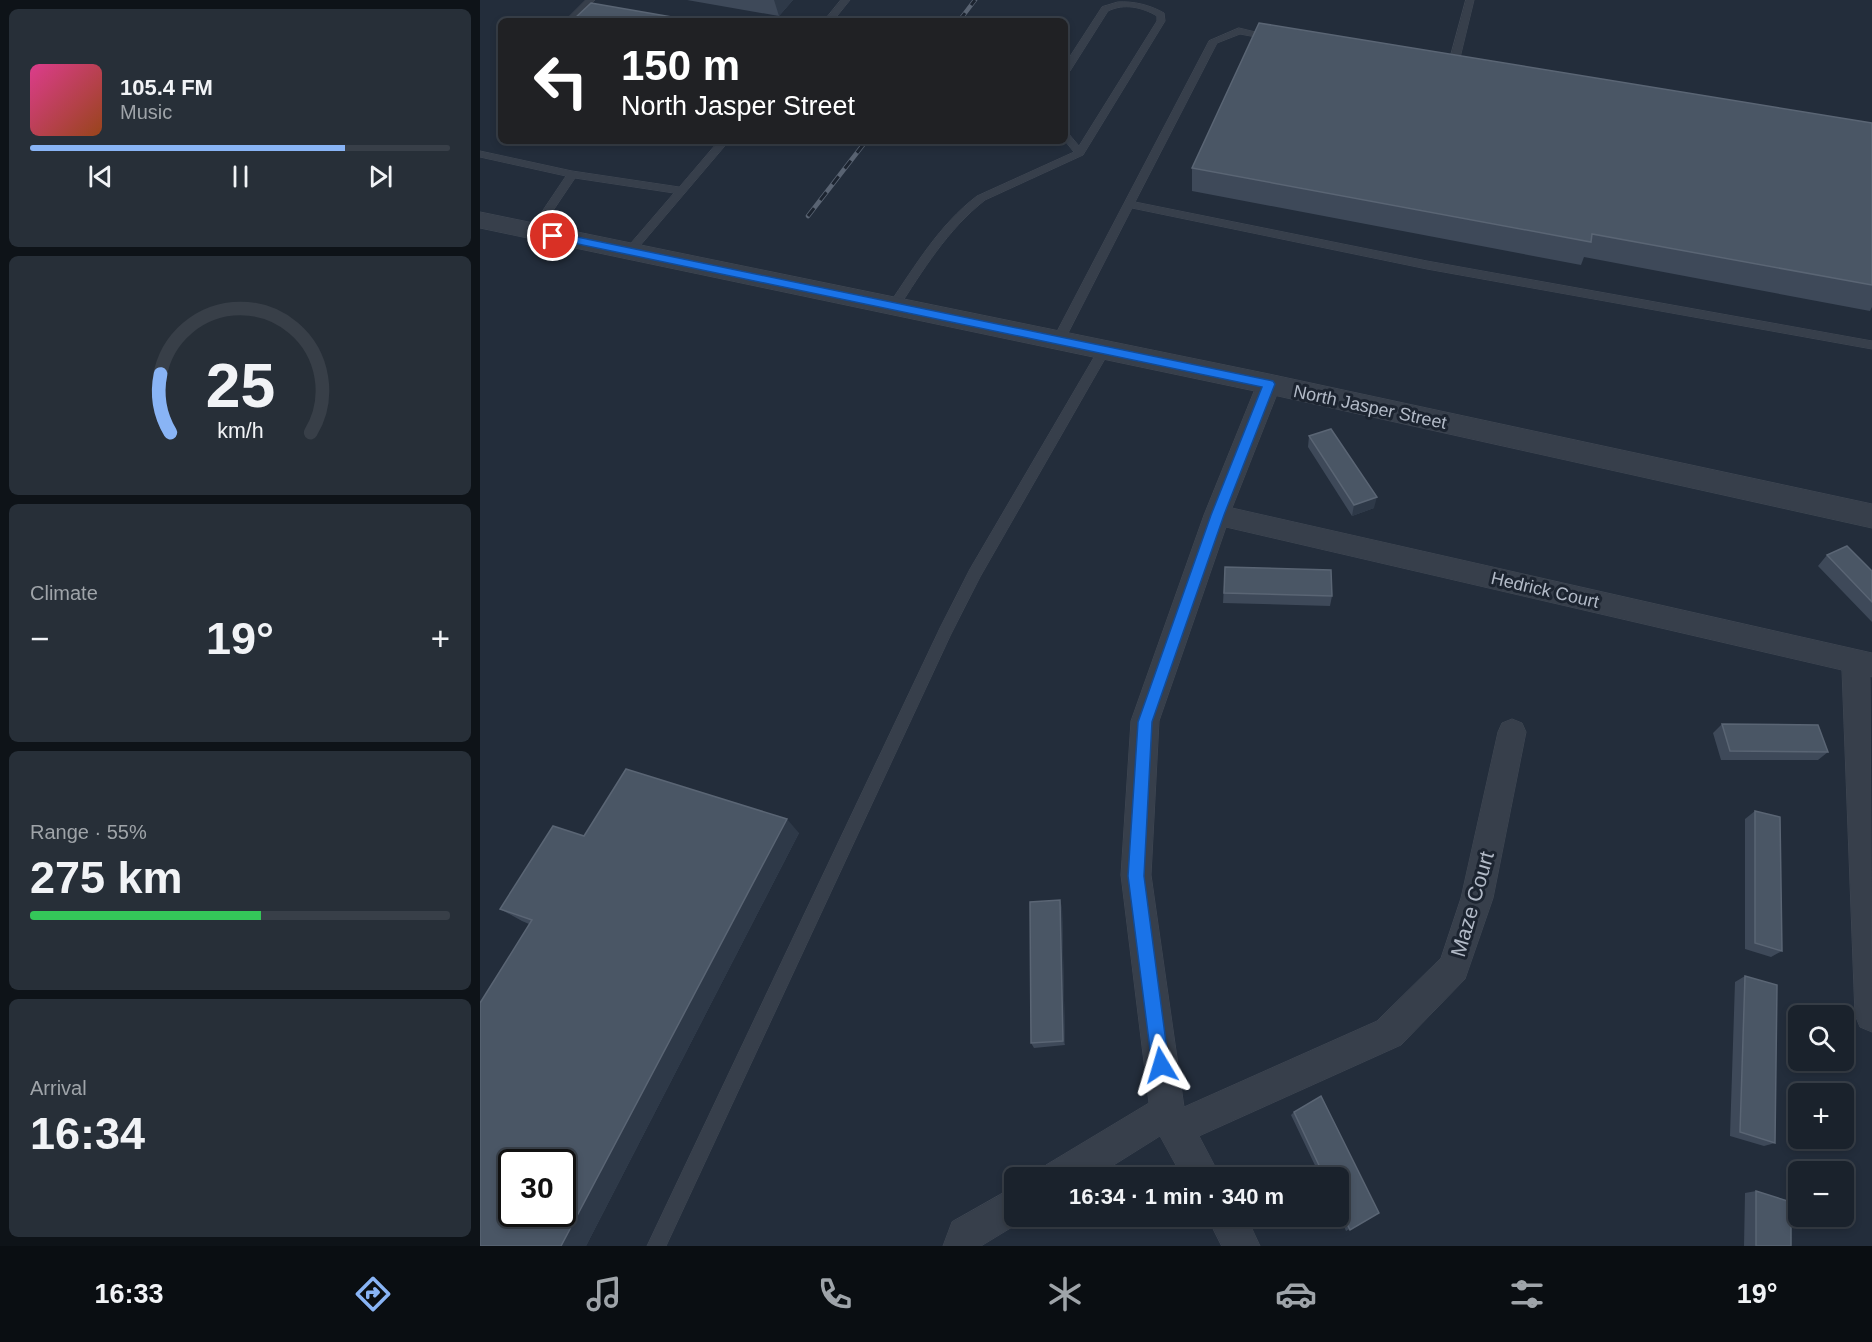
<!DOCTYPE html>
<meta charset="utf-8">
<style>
:root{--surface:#1a222c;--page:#272f38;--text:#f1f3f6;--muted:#9fa4a9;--line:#383f48;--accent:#89b4f5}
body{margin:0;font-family:Helvetica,sans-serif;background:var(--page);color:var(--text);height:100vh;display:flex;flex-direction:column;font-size:22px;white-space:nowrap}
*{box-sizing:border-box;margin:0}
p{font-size:20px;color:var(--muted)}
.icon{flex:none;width:33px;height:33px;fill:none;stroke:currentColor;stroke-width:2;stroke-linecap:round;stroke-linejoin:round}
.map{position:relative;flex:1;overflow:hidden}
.side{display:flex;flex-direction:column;gap:9px;padding:9px;background:#0e1318;width:480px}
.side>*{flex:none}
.top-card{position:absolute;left:18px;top:18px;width:570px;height:126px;border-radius:9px;box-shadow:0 3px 9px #0003,0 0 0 2px var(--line);background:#202124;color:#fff;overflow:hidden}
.controls{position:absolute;left:1308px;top:1005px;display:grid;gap:12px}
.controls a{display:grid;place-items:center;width:66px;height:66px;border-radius:9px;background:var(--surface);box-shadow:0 3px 9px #0003,0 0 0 2px var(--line);font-size:30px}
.speed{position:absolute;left:18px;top:1149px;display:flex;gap:12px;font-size:30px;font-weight:700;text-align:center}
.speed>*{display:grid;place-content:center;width:78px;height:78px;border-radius:50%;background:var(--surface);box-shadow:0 3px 9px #0003,0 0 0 2px var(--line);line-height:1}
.speed .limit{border:3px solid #111;border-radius:9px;background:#fff;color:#111}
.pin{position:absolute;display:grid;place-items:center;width:51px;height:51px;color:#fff;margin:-26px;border:3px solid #fff;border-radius:50%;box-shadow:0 2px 6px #0007}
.me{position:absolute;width:66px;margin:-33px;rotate:353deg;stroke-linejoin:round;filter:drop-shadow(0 0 4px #0008)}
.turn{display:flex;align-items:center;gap:21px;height:126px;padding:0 24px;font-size:27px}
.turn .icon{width:78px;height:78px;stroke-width:2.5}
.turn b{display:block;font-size:42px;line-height:51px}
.big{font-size:45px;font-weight:700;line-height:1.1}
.side .widget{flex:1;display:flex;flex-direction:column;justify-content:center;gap:9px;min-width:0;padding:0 21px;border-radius:9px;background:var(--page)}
.side .dial{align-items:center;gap:0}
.dial svg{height:156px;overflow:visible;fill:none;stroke:var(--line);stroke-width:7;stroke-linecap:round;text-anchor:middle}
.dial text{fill:var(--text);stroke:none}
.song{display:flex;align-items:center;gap:18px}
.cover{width:72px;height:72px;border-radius:9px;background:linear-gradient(135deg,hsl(330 70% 55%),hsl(20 70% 35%))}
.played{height:6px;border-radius:3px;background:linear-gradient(90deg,var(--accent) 75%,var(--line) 75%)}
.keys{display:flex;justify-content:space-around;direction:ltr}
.heat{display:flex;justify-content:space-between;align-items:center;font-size:33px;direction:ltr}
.charge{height:9px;border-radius:4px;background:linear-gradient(90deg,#34c759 55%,var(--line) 0)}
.trip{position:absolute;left:524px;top:1167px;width:345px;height:60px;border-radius:9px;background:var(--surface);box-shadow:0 3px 9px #0003,0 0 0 2px var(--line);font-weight:700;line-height:60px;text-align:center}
.menu{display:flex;height:96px;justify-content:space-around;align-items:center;background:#0a0e12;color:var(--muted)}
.menu .icon{width:42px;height:42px}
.menu .selected{color:var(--accent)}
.menu b{font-size:27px;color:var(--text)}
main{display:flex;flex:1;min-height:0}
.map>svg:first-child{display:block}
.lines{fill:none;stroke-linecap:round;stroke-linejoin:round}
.service-casing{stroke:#404854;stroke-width:1}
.minor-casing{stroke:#404854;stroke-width:1}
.tertiary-casing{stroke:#404854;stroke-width:1}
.service{fill:#373f4b;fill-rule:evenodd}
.minor{fill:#373f4b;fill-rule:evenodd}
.tertiary{fill:#373f4b;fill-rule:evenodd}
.rail-casing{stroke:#596372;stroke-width:4.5}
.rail{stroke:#1c2430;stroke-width:3;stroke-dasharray:10;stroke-linecap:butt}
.wall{fill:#3e4959}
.shaded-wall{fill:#2e3948}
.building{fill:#4a5665;stroke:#5a6574;stroke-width:1.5;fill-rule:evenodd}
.route{fill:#1a73e8;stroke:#114b97;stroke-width:1.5}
.labels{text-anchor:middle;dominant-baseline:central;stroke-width:6;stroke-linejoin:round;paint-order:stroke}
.street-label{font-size:18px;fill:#b2bac7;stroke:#1c2430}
.near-street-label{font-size:21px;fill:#b2bac7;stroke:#1c2430}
</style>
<main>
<section class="side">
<div class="widget">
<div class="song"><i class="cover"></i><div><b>105.4 FM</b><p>Music</p></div></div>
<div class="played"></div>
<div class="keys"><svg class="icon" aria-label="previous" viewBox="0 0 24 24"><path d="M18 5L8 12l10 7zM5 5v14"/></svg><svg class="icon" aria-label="pause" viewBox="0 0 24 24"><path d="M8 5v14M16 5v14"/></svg><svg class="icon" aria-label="next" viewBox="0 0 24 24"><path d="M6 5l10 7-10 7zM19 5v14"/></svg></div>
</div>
<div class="widget dial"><svg viewBox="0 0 100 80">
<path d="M14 69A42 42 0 1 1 86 69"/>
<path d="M14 69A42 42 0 0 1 9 39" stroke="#89b4f5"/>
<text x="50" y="56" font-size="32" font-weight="700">25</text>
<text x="50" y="72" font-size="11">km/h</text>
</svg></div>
<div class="widget"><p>Climate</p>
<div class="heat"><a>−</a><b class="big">19°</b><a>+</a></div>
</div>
<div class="widget"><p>Range · 55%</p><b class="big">275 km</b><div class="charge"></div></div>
<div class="widget"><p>Arrival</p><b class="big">16:34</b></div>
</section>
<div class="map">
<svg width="1392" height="1246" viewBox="0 0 1392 1246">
<rect width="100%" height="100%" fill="#232d3b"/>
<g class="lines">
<g class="service-casing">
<path id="service" d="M106 0H115L94 21H85Z
M361 0H370L353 21H344Z
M986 0H994L978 66 973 69 968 66Z
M638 2C654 1 670 5 684 13L685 21 603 155 505 200C467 230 443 270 417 310H409V304C436 265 459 225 497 196L594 152 585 141V132L588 133 599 146 677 21V16C662 7 644 3 628 11L590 71 585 74V64L622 7Z
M759 28 796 37 792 40 760 34 737 43 655 202 947 261 1392 341V349L947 269 652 208 584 341 582 344H574L572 341 729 41Z
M239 141H249L153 254 149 256 144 252 145 250 194 193 95 178 58 233 54 234 49 231 86 176 0 157V151L92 171 199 187Z
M624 346 630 350 500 577 471 634 186 1246H167L460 628 490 569 620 347Z"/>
</g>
<g class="minor-casing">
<path id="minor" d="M789 376 797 378 801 384 752 508 1392 653V677L1390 676 1392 1032 1380 1027 1375 1015 1362 670 746 527 679 721 671 875 704 1107 897 1021 961 958 981 898 1018 732 1022 723 1032 719 1042 723 1046 732 1013 898 985 979 921 1045 719 1136 741 1178H703L680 1136 613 1178H561L566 1165 669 1103 641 875 651 721 724 515 777 384 781 378Z
M534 1187V1216L547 1218 501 1246H463L472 1222Z
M727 1216H766L780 1246H742Z"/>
</g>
<g class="tertiary-casing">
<path id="tertiary" d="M0 212 789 374 1392 504V528L789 394 0 228Z"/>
</g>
<use href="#service" class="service"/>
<use href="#minor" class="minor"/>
<use href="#tertiary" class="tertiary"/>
<g class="rail-casing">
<path id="rail" d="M479 21 495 0
M328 216 386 141"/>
</g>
<use href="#rail" class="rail"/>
</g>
<path class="wall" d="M207 0H313L299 16Z
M1392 123V307L1390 311 1104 257 1101 265 712 191V168Z
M829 436 894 508 872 516 828 447Z
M1347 555 1392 571V622L1338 566Z
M745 567 852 596 850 606 743 603Z
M1242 724 1348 752 1338 760H1241L1233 733Z
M1275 811 1302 951 1291 957 1265 949V819Z
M319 833 106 1246H0L49 924 42 921 20 909 104 836Z
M582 907 585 1045 554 1048 551 1043Z
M1265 976 1295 1143 1284 1146 1250 1136 1255 982Z
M841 1096 899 1213 866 1231 858 1213V1178H841L811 1115 814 1112Z
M1276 1191 1311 1246H1264L1265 1193Z"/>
<path class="shaded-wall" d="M294 0H313L299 16Z
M897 497 894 508 872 516 874 505Z
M307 819 319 833 106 1246H81Z
M580 900 582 907 585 1045 583 1041Z"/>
<path class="building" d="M111 3 215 21H107L94 19Z
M779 23 1392 123V285L1112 234 1111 242 712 168Z
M851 429 897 497 874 505 829 436Z
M1367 546 1392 571V602L1347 555Z
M745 567 851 570 852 596 744 593Z
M1242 724 1338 725 1348 752 1250 751Z
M146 769 307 819 81 1246H0V1003L52 920 20 909 73 826 104 836ZM32 1162H82V1214H32Z
M1275 811 1300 817 1302 951 1275 943Z
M580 900 583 1041 551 1043 550 902Z
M1265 976 1297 985 1295 1143 1260 1132Z
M841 1096 899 1213 870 1230 858 1205V1178H845L814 1112Z
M1276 1191 1311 1202V1246H1276Z"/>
<path class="route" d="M73 232 793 381 795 384 744 515 672 722 664 876 689 1065 687 1071 681 1074 674 1071 672 1065 648 876 658 722 731 515 782 387 69 238V233Z"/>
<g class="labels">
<g class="street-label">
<text transform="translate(890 407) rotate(12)">North Jasper Street</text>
<text transform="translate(1065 590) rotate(13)">Hedrick Court</text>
</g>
<g class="near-street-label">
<text transform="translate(992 904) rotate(-74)">Maze Court</text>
</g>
</g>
</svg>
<div class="controls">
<a><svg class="icon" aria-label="search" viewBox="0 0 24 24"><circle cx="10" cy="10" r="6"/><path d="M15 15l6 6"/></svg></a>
<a>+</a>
<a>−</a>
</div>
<div class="speed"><div class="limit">30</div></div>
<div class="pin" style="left:73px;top:236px;background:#d93025"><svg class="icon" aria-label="arrive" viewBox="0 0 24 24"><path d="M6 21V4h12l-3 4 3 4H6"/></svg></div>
<svg class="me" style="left:681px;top:1065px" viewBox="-20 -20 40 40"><path d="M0-17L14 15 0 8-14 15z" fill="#1a73e8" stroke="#fff" stroke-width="4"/></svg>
<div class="trip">16:34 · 1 min · 340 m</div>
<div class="top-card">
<div class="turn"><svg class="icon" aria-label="left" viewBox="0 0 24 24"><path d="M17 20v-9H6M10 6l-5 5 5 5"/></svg><div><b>150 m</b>North Jasper Street</div></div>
</div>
</div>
</main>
<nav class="menu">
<b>16:33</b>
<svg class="icon selected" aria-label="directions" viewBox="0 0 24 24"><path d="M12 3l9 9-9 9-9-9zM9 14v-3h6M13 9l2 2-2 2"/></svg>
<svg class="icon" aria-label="music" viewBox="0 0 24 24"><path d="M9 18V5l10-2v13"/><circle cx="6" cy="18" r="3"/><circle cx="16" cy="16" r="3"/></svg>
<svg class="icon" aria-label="phone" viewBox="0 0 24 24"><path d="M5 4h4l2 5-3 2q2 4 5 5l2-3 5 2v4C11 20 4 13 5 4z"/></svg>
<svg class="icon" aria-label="climate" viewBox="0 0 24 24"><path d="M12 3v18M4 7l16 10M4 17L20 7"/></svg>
<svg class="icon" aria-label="car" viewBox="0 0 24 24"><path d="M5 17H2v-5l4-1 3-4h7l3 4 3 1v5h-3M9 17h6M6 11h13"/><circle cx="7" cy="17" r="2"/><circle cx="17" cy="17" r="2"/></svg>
<svg class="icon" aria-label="filters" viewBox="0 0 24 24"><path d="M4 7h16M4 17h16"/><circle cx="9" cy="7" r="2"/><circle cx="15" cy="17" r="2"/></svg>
<b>19°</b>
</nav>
